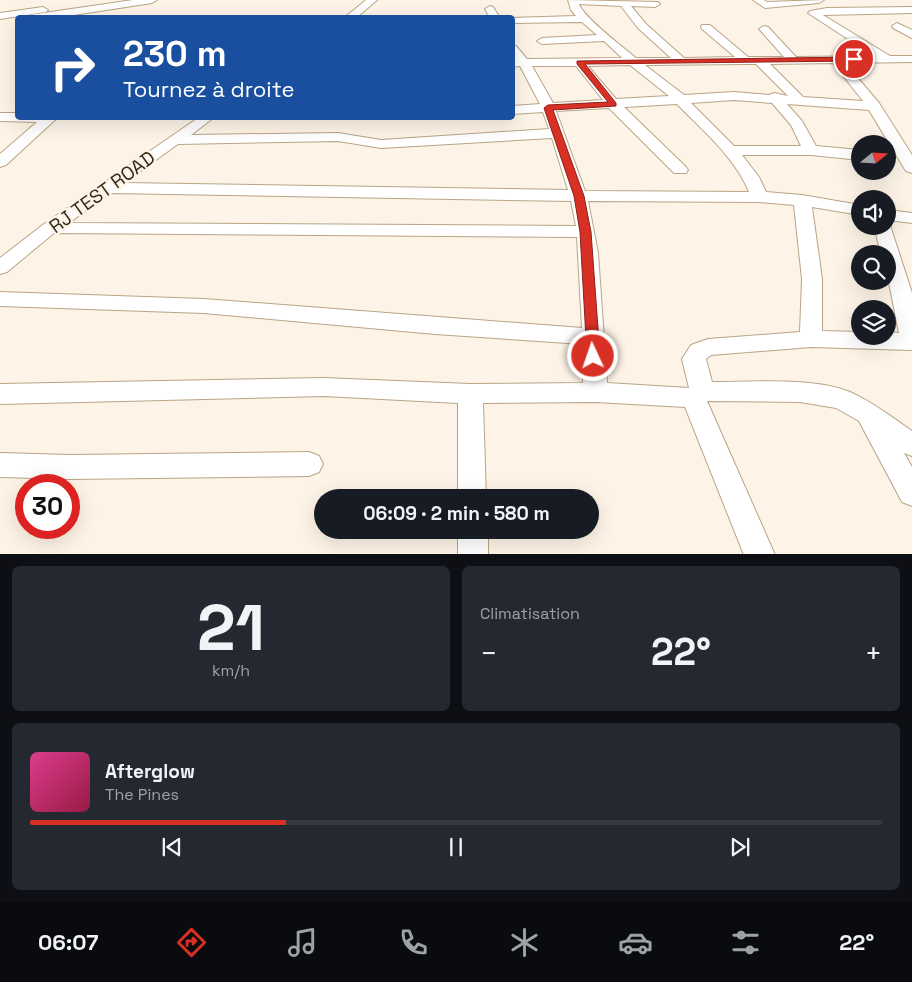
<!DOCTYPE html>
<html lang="fr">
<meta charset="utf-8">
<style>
:root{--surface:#171b24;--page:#242831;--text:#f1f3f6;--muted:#9ea1a6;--line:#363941;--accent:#d93025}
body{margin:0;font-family:"Space Grotesk",sans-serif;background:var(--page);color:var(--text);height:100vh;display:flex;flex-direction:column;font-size:19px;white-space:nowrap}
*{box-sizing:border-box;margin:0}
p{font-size:16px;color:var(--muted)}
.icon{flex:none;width:28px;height:28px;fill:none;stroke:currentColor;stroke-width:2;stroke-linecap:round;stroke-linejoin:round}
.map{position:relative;height:554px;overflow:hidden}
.side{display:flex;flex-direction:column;gap:12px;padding:12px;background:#0d0f14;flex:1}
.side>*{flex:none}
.banner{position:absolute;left:15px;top:15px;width:500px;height:105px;border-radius:5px;box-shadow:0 5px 20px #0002;background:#1a4fa0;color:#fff;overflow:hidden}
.needle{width:32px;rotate:72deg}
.fabs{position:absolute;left:851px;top:135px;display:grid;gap:10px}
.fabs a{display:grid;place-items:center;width:45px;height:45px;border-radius:50%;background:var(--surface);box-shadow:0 5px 20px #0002;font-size:25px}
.speed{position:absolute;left:15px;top:474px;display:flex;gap:10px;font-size:25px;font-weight:700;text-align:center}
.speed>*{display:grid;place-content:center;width:65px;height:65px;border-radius:50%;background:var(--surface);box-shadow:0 5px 20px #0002;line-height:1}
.speed .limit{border:8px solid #d22;background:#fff;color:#111}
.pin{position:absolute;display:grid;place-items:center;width:42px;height:42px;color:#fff;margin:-21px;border:2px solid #fff;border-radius:50%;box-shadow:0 1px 5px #0007}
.me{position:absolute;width:55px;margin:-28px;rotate:357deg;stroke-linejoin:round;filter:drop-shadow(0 0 4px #0008)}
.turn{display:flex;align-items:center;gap:18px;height:105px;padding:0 25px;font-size:22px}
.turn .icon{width:65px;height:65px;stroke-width:2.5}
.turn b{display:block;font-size:35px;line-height:42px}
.big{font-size:38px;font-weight:600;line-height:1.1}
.side .card{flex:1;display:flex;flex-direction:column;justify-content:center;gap:8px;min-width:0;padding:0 18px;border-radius:8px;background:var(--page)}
.side .dial{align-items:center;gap:0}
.dial b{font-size:65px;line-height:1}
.song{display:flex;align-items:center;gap:15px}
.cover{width:60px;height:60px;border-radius:8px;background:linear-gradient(135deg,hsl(330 70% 55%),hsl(340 70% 35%))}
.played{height:5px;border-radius:2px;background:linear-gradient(90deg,var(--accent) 30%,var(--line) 30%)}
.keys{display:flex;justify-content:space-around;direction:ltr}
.heat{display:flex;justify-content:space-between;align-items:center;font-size:28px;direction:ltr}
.side .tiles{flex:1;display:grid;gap:12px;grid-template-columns:1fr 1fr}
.card:last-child{grid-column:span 2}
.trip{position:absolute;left:314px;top:489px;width:285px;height:50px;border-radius:25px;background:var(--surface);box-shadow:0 5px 20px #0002;font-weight:600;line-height:50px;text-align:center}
.tab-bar{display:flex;height:80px;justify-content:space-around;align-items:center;background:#090b0e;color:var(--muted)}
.tab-bar .icon{width:35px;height:35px}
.tab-bar .on{color:var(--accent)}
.tab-bar b{font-size:22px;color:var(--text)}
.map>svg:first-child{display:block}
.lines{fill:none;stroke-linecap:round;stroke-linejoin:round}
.minor-casing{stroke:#baa485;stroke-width:2}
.minor{fill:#fff;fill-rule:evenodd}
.route{fill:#d93025;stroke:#8d1f18}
.labels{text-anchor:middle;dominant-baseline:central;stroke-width:5;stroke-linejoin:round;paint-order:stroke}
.street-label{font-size:19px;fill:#31281c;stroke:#fdf3e6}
</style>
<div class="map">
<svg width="912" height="555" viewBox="0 0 912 555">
<rect width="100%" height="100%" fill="#fdf3e6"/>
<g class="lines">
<g class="minor-casing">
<path id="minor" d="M133 0H157L152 3 54 18H25L30 15Z
M366 0H377L356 18H344Z
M568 0 658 2 660 4 655 7 631 6 646 24 684 58 735 57 702 29 701 27 702 25H710L748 57H784L759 29 764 26 768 27 796 57 874 56 808 13 810 11 827 8 912 7V13L823 15 890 56H912V62L845 63 879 103 912 155V173L906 171 904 168 869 110 787 104 802 121 816 146 860 150V160L811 155H742L759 177 766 192 802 195 860 205V215L812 207 822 279V331L860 332V336H888V332L899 333 888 278V254H881L874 226H888V222H889L912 293V350L811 347 711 355 706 359 712 382C750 382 815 377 850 392 872 402 892 417 912 431V456L904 453 912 467V506L902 502 859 421 836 408 800 402 707 401 775 555H744L685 407 596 402 483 403 486 498H458V403L324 396 0 404V384L324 378 470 384 583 383 582 344 435 334 204 313 0 306V292L204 299 582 328 577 237 54 233 7 272 0 274V258L44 224 198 118H213L191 135 338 133 381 140 549 129 543 112 512 114V106L540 104 520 66 512 67V59H515L512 56V45L516 46 527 59 622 58 604 41 542 44 537 41 542 38 597 35 582 22 512 23V18H510L576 16 571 10ZM579 4 621 6 638 28 671 58H636C623 47 583 17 579 4ZM833 63 863 101 803 97 770 64ZM745 64H756L788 96 774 93 769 95 734 92 684 95 645 65ZM630 65 669 96 616 99 588 66ZM532 66H576L603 100 553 103ZM734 100 772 103 791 125 801 146H734L691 103ZM677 104C702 130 735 157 749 192L585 191 556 111 609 108 674 173H686L688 170 686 167 624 107ZM552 138 568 190 124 183 178 144 338 141 381 148ZM110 193 571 201 576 226 69 223ZM588 201 759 202 794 205 802 279 800 332 708 339 691 345 682 359 689 388 607 383 598 253Z
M753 0H764L767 2 824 0 819 3 765 8Z
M490 6 493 7 500 18H490L485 9Z
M43 7 48 10 46 12 0 19V13Z
M897 23 912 30V38L893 28 892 26Z
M0 113H18V118H57L6 165 0 167V154L37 122 0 121Z
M888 210 912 213V223L888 220Z
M309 452 319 456 323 464 319 472 309 476 70 479 0 477V453L70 455Z
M458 530H488V555H458Z"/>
</g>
<use href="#minor" class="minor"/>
</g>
<path class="route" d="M854 57 856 58V61L585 64 616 103V106L553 110 584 196 591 232 600 356 598 359H589L587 356 580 232 574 196 544 108 548 105 608 102 577 64V61Z"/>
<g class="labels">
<g class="street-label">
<text transform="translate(102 192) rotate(-36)">RJ TEST ROAD</text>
</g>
</g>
</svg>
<div class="fabs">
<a><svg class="needle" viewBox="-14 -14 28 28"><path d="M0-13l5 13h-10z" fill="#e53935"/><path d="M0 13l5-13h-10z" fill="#9ea1a6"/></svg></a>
<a><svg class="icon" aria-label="sound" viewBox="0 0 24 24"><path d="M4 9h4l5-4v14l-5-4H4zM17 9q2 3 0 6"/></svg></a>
<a><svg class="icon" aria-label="search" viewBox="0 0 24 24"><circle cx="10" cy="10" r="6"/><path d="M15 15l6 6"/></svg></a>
<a><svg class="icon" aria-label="layers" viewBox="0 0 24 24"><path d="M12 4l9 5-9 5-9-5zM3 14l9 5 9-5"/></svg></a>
</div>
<div class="speed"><div class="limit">30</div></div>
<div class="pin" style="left:854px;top:59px;background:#d93025"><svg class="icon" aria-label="arrive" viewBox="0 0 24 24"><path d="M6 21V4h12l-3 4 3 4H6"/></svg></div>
<svg class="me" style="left:593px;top:356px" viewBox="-20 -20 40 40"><circle r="17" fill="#d93025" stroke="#fff" stroke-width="3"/><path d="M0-11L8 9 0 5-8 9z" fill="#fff"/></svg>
<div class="trip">06:09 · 2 min · 580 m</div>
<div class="banner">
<div class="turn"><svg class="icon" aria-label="right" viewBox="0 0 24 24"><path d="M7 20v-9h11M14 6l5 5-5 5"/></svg><div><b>230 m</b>Tournez à droite</div></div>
</div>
</div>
<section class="side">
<div class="tiles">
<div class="card dial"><b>21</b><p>km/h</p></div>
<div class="card"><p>Climatisation</p>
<div class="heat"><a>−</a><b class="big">22°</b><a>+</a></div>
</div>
<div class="card">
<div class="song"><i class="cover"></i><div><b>Afterglow</b><p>The Pines</p></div></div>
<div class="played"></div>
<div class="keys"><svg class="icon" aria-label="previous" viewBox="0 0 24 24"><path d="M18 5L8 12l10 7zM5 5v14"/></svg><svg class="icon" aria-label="pause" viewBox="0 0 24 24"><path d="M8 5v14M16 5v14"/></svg><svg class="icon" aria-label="next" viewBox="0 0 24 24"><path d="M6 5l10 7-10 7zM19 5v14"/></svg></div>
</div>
</div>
</section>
<nav class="tab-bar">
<b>06:07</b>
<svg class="icon on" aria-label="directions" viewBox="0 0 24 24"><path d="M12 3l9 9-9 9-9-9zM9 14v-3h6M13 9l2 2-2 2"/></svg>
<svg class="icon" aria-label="music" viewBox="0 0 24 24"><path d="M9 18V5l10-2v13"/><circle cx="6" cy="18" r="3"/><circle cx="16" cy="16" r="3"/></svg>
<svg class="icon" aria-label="phone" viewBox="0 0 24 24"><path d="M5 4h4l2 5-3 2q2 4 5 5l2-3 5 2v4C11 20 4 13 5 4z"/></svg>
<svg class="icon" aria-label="climate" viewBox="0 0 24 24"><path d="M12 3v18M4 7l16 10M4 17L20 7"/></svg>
<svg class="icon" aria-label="car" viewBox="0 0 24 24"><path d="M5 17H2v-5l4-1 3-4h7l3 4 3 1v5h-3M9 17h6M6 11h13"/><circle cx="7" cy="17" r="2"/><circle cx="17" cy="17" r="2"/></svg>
<svg class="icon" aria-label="filters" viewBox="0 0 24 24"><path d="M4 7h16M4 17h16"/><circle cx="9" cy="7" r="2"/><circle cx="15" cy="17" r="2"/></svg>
<b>22°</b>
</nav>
